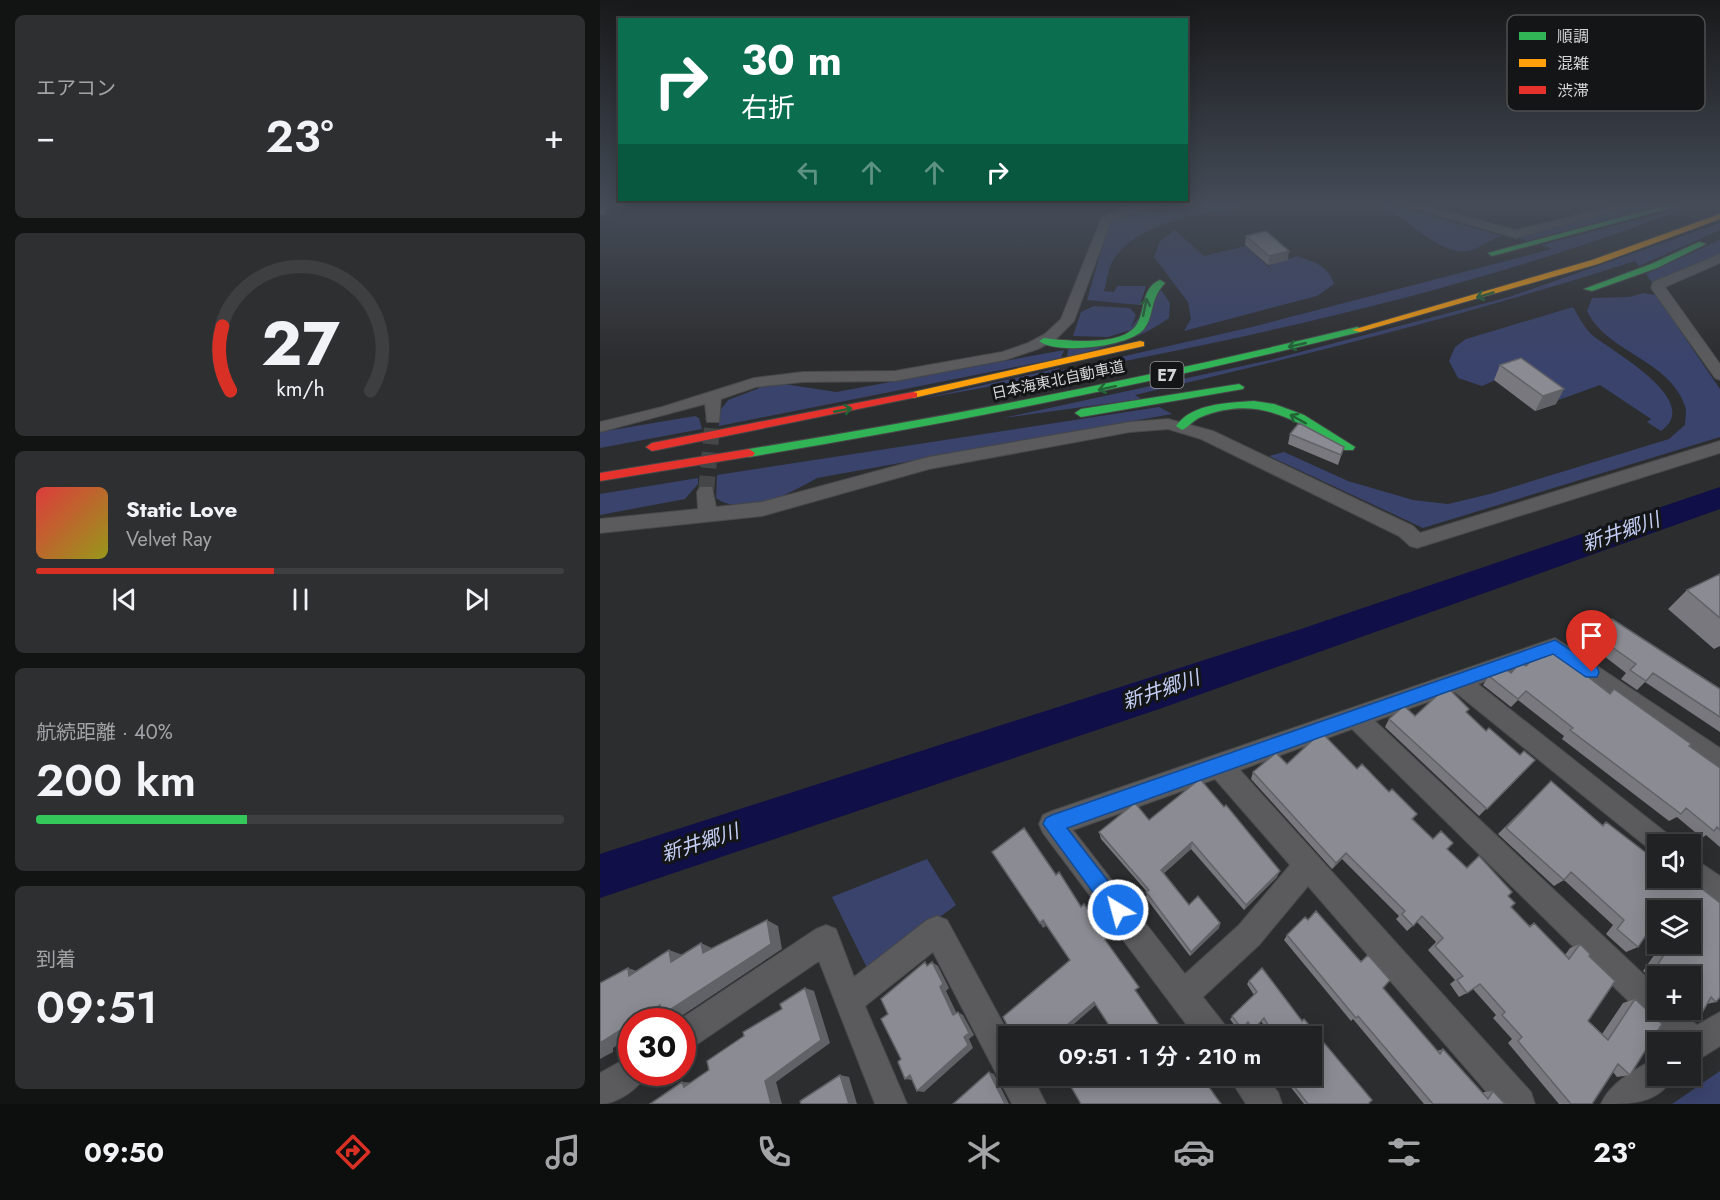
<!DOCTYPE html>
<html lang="ja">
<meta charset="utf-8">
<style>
:root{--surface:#212223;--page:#2d2f30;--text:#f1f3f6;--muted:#a2a4a6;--line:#3e3f41;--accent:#d93025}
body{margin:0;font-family:Jost,"Noto Sans JP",sans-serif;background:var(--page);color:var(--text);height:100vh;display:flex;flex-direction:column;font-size:22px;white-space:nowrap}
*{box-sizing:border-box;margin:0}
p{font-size:20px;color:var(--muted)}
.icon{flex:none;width:33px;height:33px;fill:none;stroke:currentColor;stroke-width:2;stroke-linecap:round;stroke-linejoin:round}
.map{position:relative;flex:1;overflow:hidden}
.sheet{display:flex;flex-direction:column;gap:15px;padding:15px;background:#121313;width:600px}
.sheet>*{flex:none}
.guide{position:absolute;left:18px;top:18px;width:570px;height:183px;border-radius:0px;box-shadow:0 3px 15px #0003,0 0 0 2px var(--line);background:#0b6e4f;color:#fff;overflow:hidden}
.tools{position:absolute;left:1047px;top:834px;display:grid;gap:12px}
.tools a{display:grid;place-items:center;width:54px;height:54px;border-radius:0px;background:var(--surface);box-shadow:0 3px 15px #0003,0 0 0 2px var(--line);font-size:30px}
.speed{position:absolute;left:18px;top:1008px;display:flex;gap:12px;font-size:30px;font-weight:700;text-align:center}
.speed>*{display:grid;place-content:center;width:78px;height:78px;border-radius:50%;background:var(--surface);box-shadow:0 3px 15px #0003,0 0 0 2px var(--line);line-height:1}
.speed .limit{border:9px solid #d22;background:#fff;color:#111}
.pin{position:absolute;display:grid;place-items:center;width:51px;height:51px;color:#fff;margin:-62px -26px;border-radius:50% 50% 50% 0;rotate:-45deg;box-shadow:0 0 6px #0007}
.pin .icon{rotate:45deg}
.me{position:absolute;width:66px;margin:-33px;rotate:323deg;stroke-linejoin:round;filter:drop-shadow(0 0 4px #0008)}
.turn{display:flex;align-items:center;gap:21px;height:126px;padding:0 24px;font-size:27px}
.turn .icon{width:78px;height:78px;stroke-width:2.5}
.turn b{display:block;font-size:42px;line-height:51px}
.lanes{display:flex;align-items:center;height:57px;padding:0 24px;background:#0003;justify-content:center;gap:30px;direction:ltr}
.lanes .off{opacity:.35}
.big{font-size:45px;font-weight:600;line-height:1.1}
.sheet .card{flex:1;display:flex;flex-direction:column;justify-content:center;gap:9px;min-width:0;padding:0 21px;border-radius:9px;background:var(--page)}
.sheet .dial{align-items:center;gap:0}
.dial svg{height:156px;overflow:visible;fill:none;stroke:var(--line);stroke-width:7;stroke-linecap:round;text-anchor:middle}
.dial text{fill:var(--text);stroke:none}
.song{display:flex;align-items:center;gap:18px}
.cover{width:72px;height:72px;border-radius:9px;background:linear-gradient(135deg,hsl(0 70% 55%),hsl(60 70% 35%))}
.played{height:6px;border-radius:3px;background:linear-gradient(90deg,var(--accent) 45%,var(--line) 45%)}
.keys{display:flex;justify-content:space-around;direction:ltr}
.heat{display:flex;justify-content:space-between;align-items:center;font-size:33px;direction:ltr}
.charge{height:9px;border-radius:4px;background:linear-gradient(90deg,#34c759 40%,var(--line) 0)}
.trip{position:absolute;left:398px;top:1026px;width:324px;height:60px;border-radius:0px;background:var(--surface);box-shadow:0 3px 15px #0003,0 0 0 2px var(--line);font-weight:600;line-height:60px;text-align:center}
.tabs{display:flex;height:96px;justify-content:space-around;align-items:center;background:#0d0e0e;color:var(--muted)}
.tabs .icon{width:42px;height:42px}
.tabs .active{color:var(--accent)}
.tabs b{font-size:27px;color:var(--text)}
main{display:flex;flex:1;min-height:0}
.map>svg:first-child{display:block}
.green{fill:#3a436c}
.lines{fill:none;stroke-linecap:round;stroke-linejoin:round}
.river{fill:#100f47;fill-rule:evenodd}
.street-tunnel{stroke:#454648;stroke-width:16;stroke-dasharray:16 8;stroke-linecap:butt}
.street-casing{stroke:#474849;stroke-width:2}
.fast-casing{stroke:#474849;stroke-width:2}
.slow-casing{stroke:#474849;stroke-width:2}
.jam-casing{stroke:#474849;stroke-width:2}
.street{fill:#5b5b5d;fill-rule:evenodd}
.fast{fill:#30b455;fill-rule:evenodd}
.slow{fill:#ff9f0a;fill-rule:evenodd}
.jam{fill:#e5322d;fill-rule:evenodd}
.wall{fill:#78787e}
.shaded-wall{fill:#616267}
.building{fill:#8b8c93;stroke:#616267;stroke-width:1.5}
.oneway{stroke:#226436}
.route{fill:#1a73e8;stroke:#114b97;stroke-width:1.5}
.labels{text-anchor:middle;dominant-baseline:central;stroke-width:6;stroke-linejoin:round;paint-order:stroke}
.far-street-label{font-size:15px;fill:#d5d5d8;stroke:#141516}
.shield{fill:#141516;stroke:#9b9b9e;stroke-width:1.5}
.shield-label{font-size:16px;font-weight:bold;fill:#d5d5d8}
.water-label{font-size:20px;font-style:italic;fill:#c5cff6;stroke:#141516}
.key{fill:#141516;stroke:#4e4f50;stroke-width:1.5}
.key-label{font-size:16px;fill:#d5d5d8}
</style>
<main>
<section class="sheet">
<div class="card"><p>エアコン</p>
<div class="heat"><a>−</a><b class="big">23°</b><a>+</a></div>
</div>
<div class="card dial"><svg viewBox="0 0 100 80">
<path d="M14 69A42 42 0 1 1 86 69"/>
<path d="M14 69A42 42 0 0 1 10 36" stroke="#d93025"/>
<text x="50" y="56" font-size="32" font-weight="700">27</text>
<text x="50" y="72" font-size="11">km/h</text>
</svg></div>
<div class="card">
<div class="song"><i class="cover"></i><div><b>Static Love</b><p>Velvet Ray</p></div></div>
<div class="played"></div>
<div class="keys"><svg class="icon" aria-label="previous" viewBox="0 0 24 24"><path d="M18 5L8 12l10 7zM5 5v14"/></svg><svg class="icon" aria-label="pause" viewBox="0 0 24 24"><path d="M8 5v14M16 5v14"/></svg><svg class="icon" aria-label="next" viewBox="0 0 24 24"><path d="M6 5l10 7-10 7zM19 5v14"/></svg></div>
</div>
<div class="card"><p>航続距離 · 40%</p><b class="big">200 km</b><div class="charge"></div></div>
<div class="card"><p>到着</p><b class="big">09:51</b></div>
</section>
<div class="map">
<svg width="1120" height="1104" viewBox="0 0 1120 1104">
<rect width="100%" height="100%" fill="#2c2d2f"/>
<path class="green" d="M589 204H660C613 213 542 217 513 260 508 268 507 282 504 291L514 292 517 286H546L540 305 487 300 509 223 522 216Z
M776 204H790L902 236C890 239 882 247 872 250 841 260 804 213 776 204Z
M1039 204H1067L927 241 916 237Z
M1096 204C853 300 578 353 321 399L459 368V371L652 327 952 249 941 245Z
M1120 223V230L1039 266 1035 261C870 314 703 356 535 395L541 399 403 418 670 360 909 297Z
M575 230 604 256 646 246 668 266 697 256C713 261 729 266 734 284L717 296 584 331 591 319 588 302 554 257 560 241Z
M1120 240V254L1053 284 1046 274Z
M561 290 570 303 569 318C538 341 503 347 467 357L468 349 521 340Z
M1044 293 1056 295 1120 389V437L823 528 669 456 684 452 748 481 813 500 848 504 890 494 1069 439 1085 425C1085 419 1087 411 1085 406 1070 360 1006 352 987 311L992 298 1029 297Z
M494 306 530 308 536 315 530 330 508 337 473 336 481 312Z
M973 307C979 316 983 326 991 334 1009 350 1105 400 1061 431L1047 422 1051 419 1000 385 953 402 914 372 882 386 858 378 849 361 855 347 866 339Z
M464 350 461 358 119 426V412L128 400 162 387 184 384 236 392Z
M559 407 572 414 217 478C191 493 144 518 116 498L117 475Z
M95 416 99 418 102 429 0 448V432Z
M98 478V484L85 499 0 515V494Z
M327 859 356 905 268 970 232 897Z
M1120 1071V1104H1072Z"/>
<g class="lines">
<path class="river" d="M1120 487V509L562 708 0 898V854L701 629Z"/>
<path class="street-tunnel" d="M106 492 113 418"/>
<g class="street-casing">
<path id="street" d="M546 204H570L525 215 511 221 474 321 455 340 438 349 405 360 295 381 203 382 156 387 121 399 119 422H107L105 404 0 432V422L62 407 154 378 203 372 295 371 402 352 428 343 445 334 461 319 502 217 518 210Z
M798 204H817L916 230 1022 204H1041L916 238Z
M1120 254V263L1065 287 1120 364V380L1115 378 1051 288 1053 282Z
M568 419 613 431 813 526 820 533 1120 441V453L817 548 810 546 799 536 601 439 568 429 530 432 329 469 162 516 0 533V519L98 509 97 492 100 487H112L116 507 162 502 329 457 530 422Z
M955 638 1120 748V774L1111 770 952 657 878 684 1069 835 1073 844H1058V856L855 692 775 721 1058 988V1010H1080L1097 1025 1120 1012V1046L1090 1065V1042H1070L752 729 640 770 931 1092 935 1104H897L708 886 659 945 603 997 625 1025 629 1036H595L443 833 439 824 443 815 452 811ZM615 779 690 865 639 925 585 974 473 830Z
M1090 856 1120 876V907L1110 903 1080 879 1090 878Z
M337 916 347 920 410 1036H408V1076H432L446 1104H412L333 952 265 1006 307 1104H275L219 961 93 1047 82 1051V1022H76L216 929 226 925 236 929 254 977 327 920Z
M32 1055V1072H47C41 1088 17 1104 0 1104V1073Z
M1058 1058V1076H1073C1060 1104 1030 1104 1001 1104 1009 1084 1037 1067 1058 1058Z
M628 1076H664L678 1092 682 1104H646Z"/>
</g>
<g class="fast-casing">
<path id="fast" d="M1071 204H1085L892 256 888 253Z
M1099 242 1106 244 1057 268 992 291 984 289 1051 264Z
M560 280 565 283C549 300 555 315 544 329 529 347 457 355 439 341L444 338C467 341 524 347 537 324 546 309 541 288 560 280Z
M757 327 760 328V332C558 382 354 423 149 457L143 453 149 449C353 416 556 376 757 327Z
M639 384 644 387 643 389 481 417 475 413 481 409Z
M654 401 674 404 704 415 755 447 753 450H745C697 421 659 394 601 417 593 420 589 427 582 430L576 426C592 403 628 403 654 401Z"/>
</g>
<g class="slow-casing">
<path id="slow" d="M1120 214V219L998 264 760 332 752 330 992 260Z
M540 341 544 342V346L313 398 308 395 313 392Z"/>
</g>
<g class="jam-casing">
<path id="jam" d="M313 392 317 393V397L52 451 46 447 52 443Z
M149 449 155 453 153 456 0 481V473Z"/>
</g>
<use href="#street" class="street"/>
<use href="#fast" class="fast"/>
<use href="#slow" class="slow"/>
<use href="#jam" class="jam"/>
</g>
<path class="wall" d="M0 204 5 215 0 214Z
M646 236 688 260 668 265 645 245Z
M900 365 956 404 935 411 894 380Z
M690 434 744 447 738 465 688 444Z
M1120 574V646L1114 649 1068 609 1087 590Z
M999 632 1120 689V732L1045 682 1037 690 1021 679 1026 673 1004 656 1007 653 991 641Z
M926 666 1009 694 1014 689 1089 746 1120 768V847L1106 835 1102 838 1077 817 1069 821 962 739 964 736 918 700 911 707 883 685 889 676 911 673Z
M869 709 866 713 886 731 920 755 935 760 879 816 785 727 789 719Z
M687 764 757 769 813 819 833 839 847 849 866 868 879 856 908 896 911 907 929 926 934 923 965 955 970 948 980 944 989 956 988 1021 1002 1034 1023 1003 1035 999 1030 1075 1017 1077 1013 1072 992 1104H959L908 1043 912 1039 893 1018 896 1015 873 989 867 993 859 997 850 984 855 980 828 950 836 942 817 922 807 931 796 919 799 916 742 859 732 869 651 779 653 772Z
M951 781 1002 825 1006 822 1044 852 1055 846 1058 847V878H1088L1120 903V997L1116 1002 1107 1004 1103 1011 1089 1014 1084 1010H1090V976H1058V984L1043 971 1062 944H1090V910H1058V930L1052 926 1038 947 1026 952 1006 934 1013 925 964 880 954 886 898 834Z
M549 820 677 877 644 910 591 849 564 873 589 905 620 923 619 928 590 956 546 898 547 892 501 839 499 832Z
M708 920 761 961 768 955 783 988 837 1051 843 1049 883 1093 884 1092 893 1091 905 1104H824L753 1019 751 1021 684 940 687 935Z
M649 981 702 1020 768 1104H704L682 1076H711V1036H670L661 1021 651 1032 646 1025 639 1032 630 1019 654 995 647 984Z"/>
<path class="shaded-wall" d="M4 204H8L5 215 2 210Z
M689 251 688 260 668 265 669 256Z
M964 389 956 404 935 411 943 396Z
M592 842 591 849 561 876V870Z
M746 853 742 859 732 869 736 863Z
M680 871 677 877 644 910 646 905Z
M167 920 178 926 182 949 77 1019 64 1016 55 1022H34Z
M443 920 446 926 443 928 440 923Z
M620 923 619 928 590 956 591 952Z
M101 943 114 949 103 953Z
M69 950 83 955 71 962Z
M332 962 338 966 349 988 346 991 359 1018 353 1015 340 987Z
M28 968 43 973 29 976Z
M205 988 214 991 230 1043 176 1082 182 1104H171L165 1081Z
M494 1002 496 1005 460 1036H454Z
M358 1012 363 1015 374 1035 369 1039 373 1048 324 1092 317 1091 364 1037Z
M32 1023V1036L13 1048V1052L0 1059V1043Z
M389 1072 394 1074 409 1104H405Z
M240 1075 249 1077 257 1104H249Z
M310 1075 317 1077 312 1080 305 1079Z
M82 1082 95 1083 84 1087Z"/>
<path class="building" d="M0 204H4L2 210H0Z
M666 231 689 251 669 256 646 236Z
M921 358 964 389 943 396 900 365Z
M699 423 744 447 741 455 690 434Z
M1120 574V618L1087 590Z
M1012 619 1120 689V717L1053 673 1046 681 1030 670 1036 664 1012 647 1015 644 999 632Z
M956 652 1010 694 1014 689 1091 744 1089 746 1120 768V830L1117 827 1114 831 1086 808 1081 814 970 730 973 728 926 691 918 699 889 676 907 670 911 673 918 665 923 664 926 666 932 660Z
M850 690 869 709 866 712 886 731 889 728 920 755 924 751 935 760 887 809 789 719 804 706 815 716 840 693Z
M724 735 757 769 762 764 789 792 792 789 817 814 812 819 833 839 841 831 853 843 847 849 867 868 879 856 912 892 908 896 915 903 911 907 930 927 934 923 969 959 980 944 990 954 989 956 1015 981 988 1021 1008 1040 1035 999 1062 1024 1030 1075 1018 1064 992 1104H971L918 1041 922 1037 902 1015 905 1012 880 984 867 993 857 980 863 976 835 946 843 938 822 916 813 926 802 914 805 911 746 853 736 863 653 772 676 753 687 764 715 738Z
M600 779 624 807 626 805 680 871 646 905 592 842 561 870 589 905 598 896 620 923 591 952 546 892 549 890 499 832 535 803 549 820Z
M951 781 1003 826 1006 822 1049 855 1055 846 1058 847V878H1088L1120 903V997L1116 1002 1111 997 1103 1011 1090 999V976H1066L1056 967 1071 944H1090V910H1058V918L1038 947 1017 929 1024 920 971 872 964 880 906 828Z
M424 828 456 875 459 872 481 907 484 904 507 937 505 940 539 987 535 990 567 1036H516L494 1002 454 1036H413L403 1017 470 960 443 920 440 923 392 852Z
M716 911 761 962 768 955 790 980 783 988 840 1054 843 1049 888 1099 893 1091 905 1104H833L758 1016 756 1018 687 935 705 917 708 920Z
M167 920 171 944 62 1015 60 1005 34 1022H32V1023L0 1043V983L28 968 29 976 69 950 71 962 101 943 103 953Z
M325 962 327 966 332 962 343 984 340 987 353 1015 358 1012 369 1033 364 1037 368 1045 317 1091 310 1075 305 1079 298 1062 301 1059 281 1019 288 1014 281 999Z
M662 968 702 1021 704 1019 772 1100 768 1104H708L686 1076H711V1036H675L664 1018 653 1030 648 1022 642 1029 632 1016 657 992 649 981Z
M205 988 221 1040 165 1081 171 1104H50L82 1082 84 1087 109 1070 107 1061 144 1036 143 1032 182 1009 180 1004Z
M389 1072 405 1104H353Z
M240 1075 249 1104H201L200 1101Z
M477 1076H601L621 1104H481L469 1083Z"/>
<defs><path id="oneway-shaft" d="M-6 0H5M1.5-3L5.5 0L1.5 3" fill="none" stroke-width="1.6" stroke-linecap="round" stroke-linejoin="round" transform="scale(1.5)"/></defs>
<g class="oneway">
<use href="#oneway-shaft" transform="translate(885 295) rotate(163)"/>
<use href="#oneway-shaft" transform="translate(545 307) rotate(-78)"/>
<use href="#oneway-shaft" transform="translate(697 345) rotate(167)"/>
<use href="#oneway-shaft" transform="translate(507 388) rotate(168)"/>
<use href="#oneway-shaft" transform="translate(243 410) rotate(-11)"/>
<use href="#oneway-shaft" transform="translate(698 419) rotate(-151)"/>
</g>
<linearGradient id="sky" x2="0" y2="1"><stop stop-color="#18191a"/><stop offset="0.57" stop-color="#454c58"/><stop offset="1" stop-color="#454c58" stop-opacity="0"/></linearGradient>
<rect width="1120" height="359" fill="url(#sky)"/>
<path class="route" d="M955 640 997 667 999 672 997 677H986L953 654 467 828 525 903 528 910 525 917 518 920 511 917 443 824 446 818 452 815Z"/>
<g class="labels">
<g class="far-street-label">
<text transform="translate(458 380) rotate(-12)">日本海東北自動車道</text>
</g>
<rect class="shield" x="550.5" y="362" width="33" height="26" rx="4.5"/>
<g class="shield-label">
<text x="567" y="375">E7</text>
</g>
<g class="water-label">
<text transform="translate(1021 532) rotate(-19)">新井郷川</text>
<text transform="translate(561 690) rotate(-19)">新井郷川</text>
<text transform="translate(100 843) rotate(-18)">新井郷川</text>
</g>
</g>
<rect x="907" y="15" width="198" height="96" rx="9" class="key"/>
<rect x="919" y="32" width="27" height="8" fill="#30b455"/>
<rect x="919" y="59" width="27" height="8" fill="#ff9f0a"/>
<rect x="919" y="86" width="27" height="8" fill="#e5322d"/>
<g class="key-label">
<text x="957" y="42">順調</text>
<text x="957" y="69">混雑</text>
<text x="957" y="96">渋滞</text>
</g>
</svg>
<div class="tools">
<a><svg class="icon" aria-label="sound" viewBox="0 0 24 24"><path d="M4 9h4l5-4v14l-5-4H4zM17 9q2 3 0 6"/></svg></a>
<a><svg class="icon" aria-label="layers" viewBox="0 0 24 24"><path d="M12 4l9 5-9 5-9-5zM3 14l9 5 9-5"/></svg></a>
<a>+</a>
<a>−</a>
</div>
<div class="speed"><div class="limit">30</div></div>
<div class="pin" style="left:992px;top:672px;background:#d93025"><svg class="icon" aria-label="arrive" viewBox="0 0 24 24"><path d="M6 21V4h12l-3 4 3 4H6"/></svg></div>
<svg class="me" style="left:518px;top:910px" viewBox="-20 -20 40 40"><circle r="17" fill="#1a73e8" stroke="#fff" stroke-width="3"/><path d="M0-11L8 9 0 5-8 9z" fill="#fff"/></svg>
<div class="trip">09:51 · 1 分 · 210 m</div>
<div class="guide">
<div class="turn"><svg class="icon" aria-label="right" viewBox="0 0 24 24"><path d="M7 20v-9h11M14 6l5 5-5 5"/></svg><div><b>30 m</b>右折</div></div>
<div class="lanes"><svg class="icon off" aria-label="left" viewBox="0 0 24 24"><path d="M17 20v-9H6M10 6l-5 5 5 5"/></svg><svg class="icon off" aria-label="ahead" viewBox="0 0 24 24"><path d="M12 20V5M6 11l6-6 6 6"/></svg><svg class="icon off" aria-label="ahead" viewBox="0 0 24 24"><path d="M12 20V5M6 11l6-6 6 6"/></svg><svg class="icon" aria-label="right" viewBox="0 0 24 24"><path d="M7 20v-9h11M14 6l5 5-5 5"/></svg></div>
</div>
</div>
</main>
<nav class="tabs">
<b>09:50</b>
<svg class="icon active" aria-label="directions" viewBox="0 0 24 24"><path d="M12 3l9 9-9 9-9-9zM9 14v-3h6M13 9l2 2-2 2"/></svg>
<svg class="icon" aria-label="music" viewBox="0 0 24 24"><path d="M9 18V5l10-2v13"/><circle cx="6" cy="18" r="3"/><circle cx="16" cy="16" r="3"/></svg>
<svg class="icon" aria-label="phone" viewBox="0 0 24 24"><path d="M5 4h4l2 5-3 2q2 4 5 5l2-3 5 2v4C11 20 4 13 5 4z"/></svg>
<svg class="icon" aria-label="climate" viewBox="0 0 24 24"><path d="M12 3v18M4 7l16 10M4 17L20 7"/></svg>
<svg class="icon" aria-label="car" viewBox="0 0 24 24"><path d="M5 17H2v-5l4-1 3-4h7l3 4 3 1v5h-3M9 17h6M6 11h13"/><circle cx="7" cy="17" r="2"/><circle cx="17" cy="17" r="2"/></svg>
<svg class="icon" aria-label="filters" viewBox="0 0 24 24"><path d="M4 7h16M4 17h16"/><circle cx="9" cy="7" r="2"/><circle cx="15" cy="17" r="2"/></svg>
<b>23°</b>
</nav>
